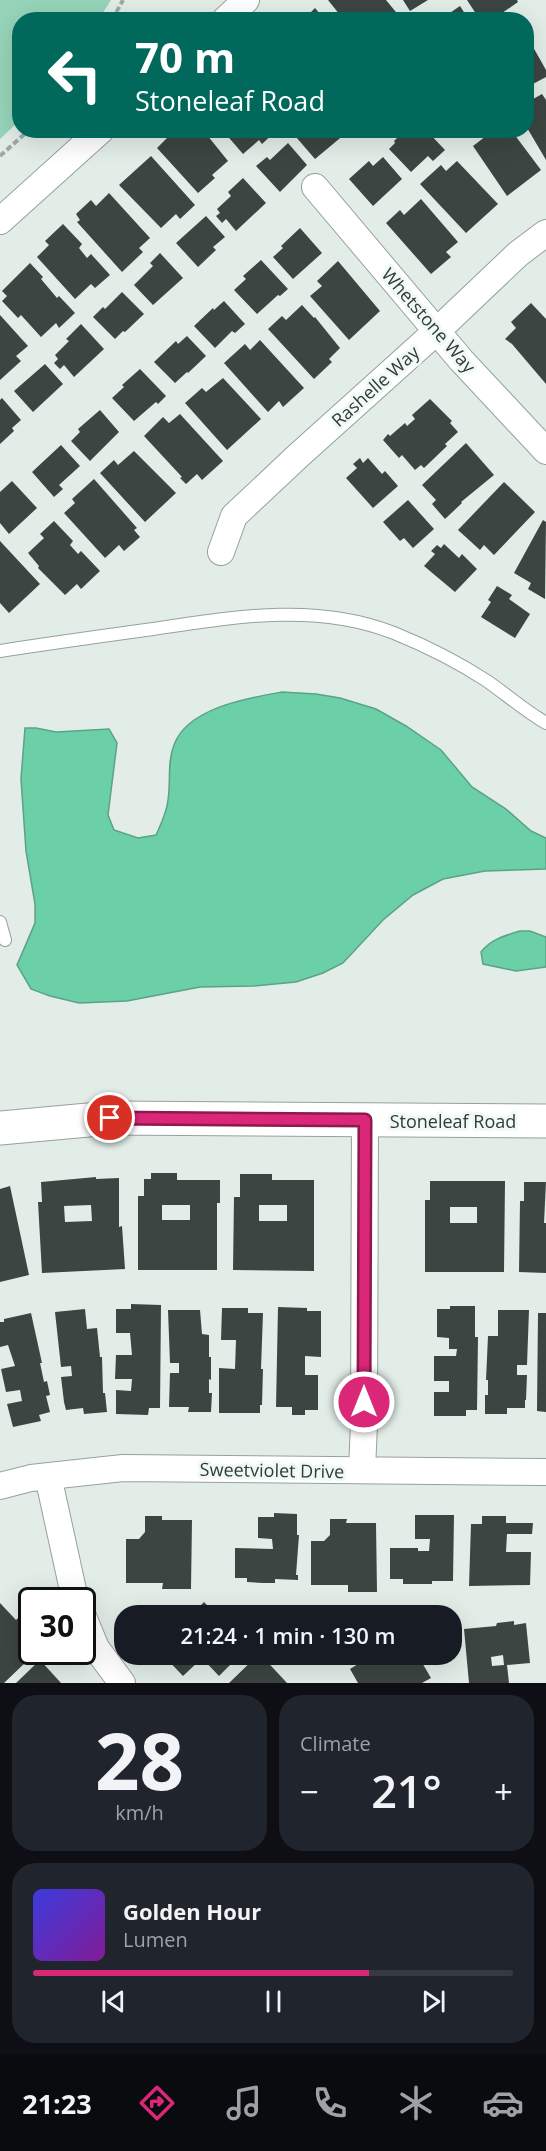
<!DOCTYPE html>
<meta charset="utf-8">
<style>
:root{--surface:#171b24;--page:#20242c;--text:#f1f3f6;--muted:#9ea1a6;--line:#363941;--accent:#db2777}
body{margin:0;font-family:"Open Sans",sans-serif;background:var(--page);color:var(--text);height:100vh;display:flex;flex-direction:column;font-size:22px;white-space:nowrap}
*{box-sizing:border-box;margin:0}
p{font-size:20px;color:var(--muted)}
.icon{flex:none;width:33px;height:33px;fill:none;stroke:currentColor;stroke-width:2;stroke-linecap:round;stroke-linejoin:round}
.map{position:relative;height:1683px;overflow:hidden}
.panel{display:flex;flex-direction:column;gap:12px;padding:12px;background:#0d0f14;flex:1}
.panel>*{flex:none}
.banner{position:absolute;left:12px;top:12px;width:522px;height:126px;border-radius:24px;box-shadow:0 6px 24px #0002;background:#00695c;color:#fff;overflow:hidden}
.speed{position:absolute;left:18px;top:1587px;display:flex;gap:12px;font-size:30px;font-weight:700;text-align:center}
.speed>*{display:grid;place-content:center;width:78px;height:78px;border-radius:50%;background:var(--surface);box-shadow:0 6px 24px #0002;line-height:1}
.speed .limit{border:3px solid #111;border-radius:9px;background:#fff;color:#111}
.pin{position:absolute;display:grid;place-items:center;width:51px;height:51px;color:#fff;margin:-26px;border:3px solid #fff;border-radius:50%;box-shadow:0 2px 6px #0007}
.me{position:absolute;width:66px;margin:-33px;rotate:0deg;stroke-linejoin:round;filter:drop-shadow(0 0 4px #0008)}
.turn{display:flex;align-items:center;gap:21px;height:126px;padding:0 24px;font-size:27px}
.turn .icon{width:78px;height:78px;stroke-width:2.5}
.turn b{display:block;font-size:42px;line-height:51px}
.big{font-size:45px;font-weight:600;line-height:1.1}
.panel .card{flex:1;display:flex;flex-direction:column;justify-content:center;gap:9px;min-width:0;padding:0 21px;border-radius:24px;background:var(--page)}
.panel .dial{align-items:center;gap:0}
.dial b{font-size:78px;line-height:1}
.song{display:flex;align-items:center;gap:18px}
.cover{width:72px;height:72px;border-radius:9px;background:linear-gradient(135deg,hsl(240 70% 55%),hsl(290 70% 35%))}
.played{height:6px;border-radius:3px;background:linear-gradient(90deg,var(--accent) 70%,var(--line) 70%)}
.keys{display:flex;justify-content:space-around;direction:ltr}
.heat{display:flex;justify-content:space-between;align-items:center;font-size:33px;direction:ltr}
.panel .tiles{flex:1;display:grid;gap:12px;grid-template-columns:1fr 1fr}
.card:last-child{grid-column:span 2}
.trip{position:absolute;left:114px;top:1605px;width:348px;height:60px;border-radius:24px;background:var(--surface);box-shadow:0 6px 24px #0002;font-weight:600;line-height:60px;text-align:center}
.tab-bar{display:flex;height:96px;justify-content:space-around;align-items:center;background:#090b0e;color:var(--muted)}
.tab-bar .icon{width:42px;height:42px}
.tab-bar .current{color:var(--accent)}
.tab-bar b{font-size:27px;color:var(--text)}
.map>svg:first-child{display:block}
.green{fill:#96d4b9}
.water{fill:#6bcfa8;stroke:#5ba286;stroke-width:1.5}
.building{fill:#3c4541;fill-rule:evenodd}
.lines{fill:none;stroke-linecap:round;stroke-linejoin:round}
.lane-casing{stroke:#97a19c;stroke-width:14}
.street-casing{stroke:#97a19c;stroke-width:28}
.secondary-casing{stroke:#97a19c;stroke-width:35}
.path{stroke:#a0a9a5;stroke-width:4;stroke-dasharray:6 3;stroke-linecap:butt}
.lane{stroke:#fff;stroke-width:12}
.street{stroke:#fff;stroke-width:26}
.secondary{stroke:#fff;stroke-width:33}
.route-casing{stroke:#8e194d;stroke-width:15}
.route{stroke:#db2777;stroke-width:10}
.labels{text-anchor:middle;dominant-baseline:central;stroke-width:6;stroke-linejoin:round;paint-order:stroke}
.street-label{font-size:18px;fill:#353937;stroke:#effaf5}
</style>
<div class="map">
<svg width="546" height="1683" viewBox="0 0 546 1683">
<rect width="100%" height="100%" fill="#e2ede8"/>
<path class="green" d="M0 0H111L99 19 20 20 19 121 0 139Z"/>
<path class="water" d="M282 692 316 694 340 698 376 709 406 726 441 750 472 787 506 809 531 831 546 838V869L485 871 443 879 413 895 383 920 343 963 323 973 296 982 253 986 200 987 127 1001 79 1003 50 996 31 989 17 965 35 923V904L26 851 21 779 25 728H36L56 732 109 729 117 743 108 815 114 830 138 838 156 835C161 824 167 812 168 800 171 782 167 762 174 745 187 708 248 698 282 692Z
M520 931H530L546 937V967L516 971 483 964 481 952C491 939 504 936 520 931Z"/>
<path class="building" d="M328 0H386L400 17 397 20H344Z
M403 0H428L410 11Z
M467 0H517L518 2 492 20H480Z
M460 6 469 20H436L444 17Z
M315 8 325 20H303Z
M533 47 546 70V77L531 85 529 82 526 83V50Z
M542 94 546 100V160L526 126V103Z
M172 130H203L228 161 212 175 215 178 198 193 157 148 167 138 166 137Z
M218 130H277L262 144 259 140 243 154 224 132 221 134Z
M303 130H342L345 134 315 159 296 137Z
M405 130H426L445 150 433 161 428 156 411 172 389 149 395 143 394 141Z
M488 130H511L541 170 507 196 473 146 490 133Z
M288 143 307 165 280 192 256 166 267 157 270 160Z
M151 156 195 205 180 219 176 214 161 228 119 185Z
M383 157 402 179 373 206 349 179 369 161 373 166Z
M457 161 498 204 466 233 420 184 441 165 446 171Z
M243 178 266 203 236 231 226 219 222 223 216 216 220 213 217 209 231 196 228 192Z
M109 193 150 238 139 248 143 252 122 272 77 222 80 220 76 214 91 200 96 206Z
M421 199 458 242 446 252 451 257 431 274 386 223 400 210 404 215Z
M206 216 225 237 213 247 216 250 198 267 176 243Z
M63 224 82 244 79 248 87 258 91 254 110 275 95 288 91 284 75 299 37 257 49 245 45 241Z
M300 228 322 253 293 279 273 257 283 248 281 246Z
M160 253 183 278 153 305 134 285 153 266 150 263Z
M261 260 288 289 280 296 278 295 257 314 234 290 246 279 243 276Z
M338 261 380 311 349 340 310 296 322 286 317 281Z
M30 263 43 277 41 279 57 298 59 296 75 313 59 328 56 323 41 337 21 315 18 318 2 301 7 296 2 291Z
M122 292 144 314 125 332 123 331 115 339 93 317 103 307 105 309Z
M224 301 245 324 235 333 232 331 215 348 194 326 213 308 214 310Z
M531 303 546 319V384L512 344 505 339 516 328 511 322Z
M302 305 314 318 315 317 340 348 329 359 332 362 314 379 268 329 282 316 286 320Z
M0 315 28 346 16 356 21 361 0 380Z
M81 324 104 349 74 377 64 365 60 369 54 363 58 359 55 355 69 341 66 339Z
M187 336 206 356 188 373 187 372 175 383 154 362 176 341 178 344Z
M260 340 304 388 283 407 279 401 268 412 224 363 245 344 250 350Z
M45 364 63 384 33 412 14 391Z
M140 369 166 396 158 404 156 402 134 421 112 398 124 387 122 385Z
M223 378 261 419 227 450 185 403 202 388 206 392Z
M2 398 21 420 12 428 14 431 0 444V400Z
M430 399 452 421 450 423 458 432 445 444 447 446 424 468 421 465 415 470 402 455 399 458 383 440 388 434 390 436 405 423 407 426 415 419 412 415Z
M100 410 119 432 90 461 71 441 80 432 78 429Z
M180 414 223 461 202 480 197 474 186 484 180 478 182 477 144 436 163 417 169 423Z
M466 443 494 475 461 502 462 503 445 519 432 504 436 500 422 485Z
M61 445 80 466 59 485 63 489 54 497 32 472Z
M134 451 176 493 145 522 100 473 114 460 118 465Z
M360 458 363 463 368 458 382 474 385 471 398 486 373 508 346 478 357 468 353 464Z
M94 479 137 528 134 530 140 537 124 551 119 545 105 558 64 513 75 503 72 499Z
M12 481 37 508 9 534 0 523V492Z
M504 482 535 512 494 555 484 545 480 550 458 530Z
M408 500 434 529 413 548 404 538 400 541 383 522Z
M543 520 546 522 545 599 528 589 531 583 514 573Z
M54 521 73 541 70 545 78 554 81 551 100 571 81 589 77 584 65 595 38 568 39 566 28 553 44 538 40 534Z
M0 541 40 584 9 613 0 603Z
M444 544 459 558 462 554 477 569 455 592 424 566 435 554 431 551 437 545 441 548Z
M497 586 512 595 509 599 530 614 515 638 481 617 491 602 488 600Z
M151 1173H177V1180H220V1203H217V1270H138V1196H144V1179H151ZM162 1205H190V1220H162Z
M240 1174H272V1180H314V1271L233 1270 234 1197H240ZM259 1205H287V1221H259Z
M96 1177V1179L119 1178V1227L122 1226 125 1269 42 1273 38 1202H42L41 1182ZM91 1205 92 1221 65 1222 64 1206Z
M430 1181H505L504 1272H425V1200H430ZM450 1207H477V1223H450Z
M524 1182H546L544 1223H546V1273L519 1272 520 1201H524Z
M10 1186 29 1275 0 1282V1189Z
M131 1304 161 1305 160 1408H149L148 1415 116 1414V1390L131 1391 132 1379H115L116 1355H132L130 1333H116V1309H131Z
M450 1306H475V1337H478L477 1410H466V1416H434V1392H449V1381H434V1356H456L457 1349H449V1338L437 1337V1309H450Z
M278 1307 307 1308V1311H321V1357L305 1356V1375H318V1410H305V1415H292V1407H276Z
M222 1308H248V1313H263L261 1369H263L262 1405H260V1413H219V1368L235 1369 236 1340H221Z
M85 1309 87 1329 97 1328 100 1357H102L103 1393H105L107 1412 84 1414 83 1408 66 1410 64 1402 61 1377 72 1376 71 1366 61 1367 55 1312Z
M168 1310H200L202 1334 209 1335V1357H211V1380L209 1379V1393H212L211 1412H188L189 1407H169L170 1373H179V1363H170Z
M498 1310H529L527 1365H517V1375H527L526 1400H525V1408H507V1414H485V1395H488V1380H486L488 1336H498Z
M31 1313 42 1363H40L44 1382 47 1381 50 1395 46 1396 50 1412 39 1415 41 1421 13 1427 7 1404 22 1401 20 1390 6 1392 1 1369 15 1366 8 1345 0 1347V1322H4V1319Z
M538 1313H546V1412L537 1411Z
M274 1513 297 1514V1535H299L296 1575H298V1580L275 1579V1583H263L247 1582V1578H235V1548L273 1549 272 1539 258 1538V1517H274Z
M415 1515H454L453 1581H432V1584H403V1579H390V1548H418V1551H429L430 1539H415Z
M145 1516H162V1520H192L191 1589H162L163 1583H126V1539H139L145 1532Z
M482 1516H506V1523H533L532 1534H507L506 1552H531L530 1585 469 1586 471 1524H482Z
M330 1519H347L346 1523H376L377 1592H348V1585H311V1541H324L330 1535Z
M204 1602 218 1616H190Z
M0 1603 16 1620 18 1618 31 1631 20 1642 19 1651 28 1660 4 1683H0Z
M514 1621V1625L526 1623 530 1663 507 1665 509 1683H469L464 1629 496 1626 497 1623ZM503 1655 504 1665 492 1666 491 1657Z
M162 1654H195L200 1660 183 1676Z
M201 1654H241L219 1676 200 1656Z
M260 1654 287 1683H229L259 1654Z
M386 1654H417L431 1678 422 1683H358L350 1669 368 1658 370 1661 373 1659 374 1661Z
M40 1660 61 1683H16Z"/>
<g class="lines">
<g class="lane-casing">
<path id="lane" d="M0 651C51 643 102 636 153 629 232 617 317 602 394 633 426 646 458 662 487 681 507 695 525 711 546 723
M0 922 5 940"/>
</g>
<g class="street-casing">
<path id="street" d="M225 20 246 0
M315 187 461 360 546 451
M0 221 101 130
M221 552 234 516 299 455 438 330 518 254 546 233
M362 1470 364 1424 365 1120
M48 1476 73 1590 77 1600
M0 1486 31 1478 123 1468 546 1472
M82 1614 96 1648 122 1683"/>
</g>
<g class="secondary-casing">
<path id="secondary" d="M0 1128 110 1118 546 1121"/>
</g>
<path class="path" d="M112 20 123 0
M0 156 29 130"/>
<use href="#lane" class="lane"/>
<use href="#street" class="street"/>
<use href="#secondary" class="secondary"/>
</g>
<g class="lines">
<g class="route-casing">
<path id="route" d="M110 1118 365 1120 364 1402"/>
</g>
<use href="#route" class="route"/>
</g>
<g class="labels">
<g class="street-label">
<text transform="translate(429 320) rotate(49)">Whetstone Way</text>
<text transform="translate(375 386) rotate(-42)">Rashelle Way</text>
<text x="453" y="1121">Stoneleaf Road</text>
<text transform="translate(272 1470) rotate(1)">Sweetviolet Drive</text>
</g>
</g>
</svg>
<div class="speed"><div class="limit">30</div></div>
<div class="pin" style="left:110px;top:1118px;background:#d93025"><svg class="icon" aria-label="arrive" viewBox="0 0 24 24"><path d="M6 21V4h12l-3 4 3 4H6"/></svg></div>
<svg class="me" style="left:364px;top:1402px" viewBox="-20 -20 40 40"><circle r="17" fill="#db2777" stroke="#fff" stroke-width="3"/><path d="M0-11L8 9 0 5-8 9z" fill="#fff"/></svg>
<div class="trip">21:24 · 1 min · 130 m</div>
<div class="banner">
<div class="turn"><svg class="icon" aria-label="left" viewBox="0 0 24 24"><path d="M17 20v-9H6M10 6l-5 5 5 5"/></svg><div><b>70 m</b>Stoneleaf Road</div></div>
</div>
</div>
<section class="panel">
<div class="tiles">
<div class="card dial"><b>28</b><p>km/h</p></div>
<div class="card"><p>Climate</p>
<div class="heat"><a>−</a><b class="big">21°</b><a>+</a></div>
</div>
<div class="card">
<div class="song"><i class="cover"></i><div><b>Golden Hour</b><p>Lumen</p></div></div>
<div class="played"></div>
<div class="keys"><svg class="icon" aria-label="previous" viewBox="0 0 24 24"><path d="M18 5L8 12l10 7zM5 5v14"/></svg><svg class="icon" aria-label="pause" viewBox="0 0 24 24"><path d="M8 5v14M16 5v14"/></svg><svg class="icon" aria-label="next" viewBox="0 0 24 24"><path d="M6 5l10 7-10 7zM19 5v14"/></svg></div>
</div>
</div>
</section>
<nav class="tab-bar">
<b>21:23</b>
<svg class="icon current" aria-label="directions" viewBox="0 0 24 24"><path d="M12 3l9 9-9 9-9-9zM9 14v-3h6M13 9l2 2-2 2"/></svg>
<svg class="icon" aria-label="music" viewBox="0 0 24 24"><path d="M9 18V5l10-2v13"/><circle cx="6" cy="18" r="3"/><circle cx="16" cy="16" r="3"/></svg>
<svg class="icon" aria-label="phone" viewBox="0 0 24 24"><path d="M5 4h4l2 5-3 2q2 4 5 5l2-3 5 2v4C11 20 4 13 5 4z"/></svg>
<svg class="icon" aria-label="climate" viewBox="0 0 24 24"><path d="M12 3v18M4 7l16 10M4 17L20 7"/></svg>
<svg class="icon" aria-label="car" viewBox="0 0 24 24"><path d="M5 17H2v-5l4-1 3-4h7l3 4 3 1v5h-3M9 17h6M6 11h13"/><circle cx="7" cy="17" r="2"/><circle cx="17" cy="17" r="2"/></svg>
</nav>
